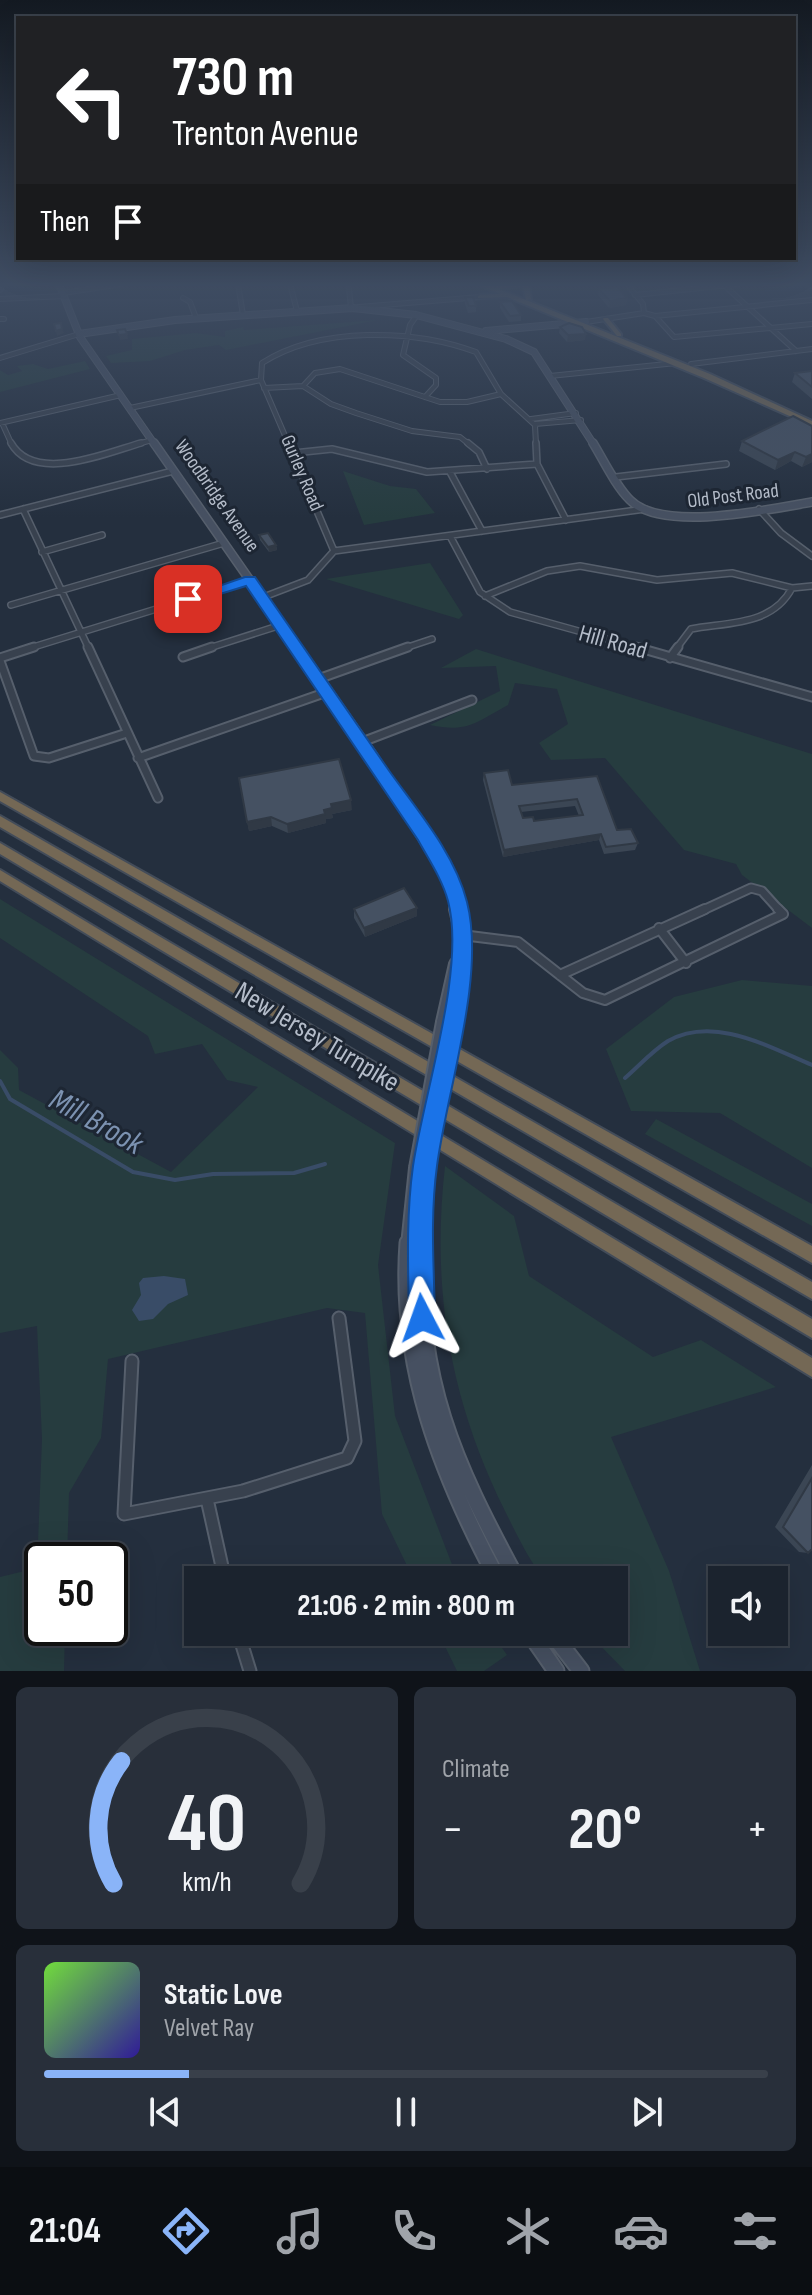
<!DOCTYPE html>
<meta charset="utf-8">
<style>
:root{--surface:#1b232e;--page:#282f3a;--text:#f1f3f6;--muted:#a0a4aa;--line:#39404a;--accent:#8ab4f8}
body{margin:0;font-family:"Sofia Sans Condensed",sans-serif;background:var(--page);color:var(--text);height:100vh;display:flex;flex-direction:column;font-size:30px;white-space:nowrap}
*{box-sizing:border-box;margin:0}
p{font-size:26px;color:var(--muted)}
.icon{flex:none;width:44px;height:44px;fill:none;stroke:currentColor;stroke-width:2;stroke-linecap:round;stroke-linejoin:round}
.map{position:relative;height:1671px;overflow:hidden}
.panel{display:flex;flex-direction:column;gap:16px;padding:16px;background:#0f1319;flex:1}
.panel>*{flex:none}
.guide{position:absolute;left:16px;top:16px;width:780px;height:244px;border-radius:0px;box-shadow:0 8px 32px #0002,0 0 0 2px var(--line);background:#202124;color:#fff;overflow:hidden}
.tools{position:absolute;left:708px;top:1566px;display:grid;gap:16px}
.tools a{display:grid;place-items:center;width:80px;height:80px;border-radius:0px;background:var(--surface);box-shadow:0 8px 32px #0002,0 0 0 2px var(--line);font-size:40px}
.speed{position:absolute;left:24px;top:1542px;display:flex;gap:16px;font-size:40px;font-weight:700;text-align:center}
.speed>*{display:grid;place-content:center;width:104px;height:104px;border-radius:50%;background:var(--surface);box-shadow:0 8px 32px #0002,0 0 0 2px var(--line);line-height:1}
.speed .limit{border:4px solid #111;border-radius:12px;background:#fff;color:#111}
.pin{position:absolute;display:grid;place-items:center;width:68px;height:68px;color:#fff;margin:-34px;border-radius:16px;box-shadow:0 4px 12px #0006}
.me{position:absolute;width:88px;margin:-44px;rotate:356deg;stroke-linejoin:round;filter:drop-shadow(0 0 6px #0008)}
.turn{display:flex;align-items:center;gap:28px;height:168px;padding:0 24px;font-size:36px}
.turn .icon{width:104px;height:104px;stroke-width:2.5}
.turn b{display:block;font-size:56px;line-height:68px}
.then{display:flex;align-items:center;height:76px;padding:0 24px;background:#0003;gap:16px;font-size:30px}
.big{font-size:60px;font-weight:700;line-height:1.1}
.panel .tile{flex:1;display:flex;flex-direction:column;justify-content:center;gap:12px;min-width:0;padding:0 28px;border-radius:12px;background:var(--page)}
.panel .dial{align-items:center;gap:0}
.dial svg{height:208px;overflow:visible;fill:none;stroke:var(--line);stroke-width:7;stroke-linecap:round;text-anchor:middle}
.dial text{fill:var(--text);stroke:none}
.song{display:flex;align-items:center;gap:24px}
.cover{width:96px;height:96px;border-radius:12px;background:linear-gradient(135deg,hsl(100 70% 55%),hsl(250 70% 35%))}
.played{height:8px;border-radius:4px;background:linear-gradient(90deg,var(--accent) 20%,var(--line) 20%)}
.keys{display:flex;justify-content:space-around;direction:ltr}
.heat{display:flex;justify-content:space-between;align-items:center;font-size:44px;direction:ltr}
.panel .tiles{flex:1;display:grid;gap:16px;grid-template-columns:1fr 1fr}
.tile:last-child{grid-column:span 2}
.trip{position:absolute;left:184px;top:1566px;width:444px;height:80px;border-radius:0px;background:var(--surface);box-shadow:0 8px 32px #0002,0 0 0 2px var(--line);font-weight:700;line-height:80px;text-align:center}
.menu{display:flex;height:128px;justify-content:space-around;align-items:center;background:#0b0e12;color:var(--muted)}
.menu .icon{width:56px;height:56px}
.menu .selected{color:var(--accent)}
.menu b{font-size:36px;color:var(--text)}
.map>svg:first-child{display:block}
.green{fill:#263c3f}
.water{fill:#394c67}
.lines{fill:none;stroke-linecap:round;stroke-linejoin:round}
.stream{stroke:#394c67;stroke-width:4}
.street-far4-casing{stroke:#565f6c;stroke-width:6}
.street-far3-casing{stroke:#565f6c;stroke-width:8}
.street-far2-casing{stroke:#565f6c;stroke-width:11}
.street-far1-casing{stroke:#565f6c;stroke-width:12}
.street-casing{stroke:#565f6c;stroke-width:15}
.secondary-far4-casing{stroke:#565f6c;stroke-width:8}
.secondary-far3-casing{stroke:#565f6c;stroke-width:10}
.secondary-far2-casing{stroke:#565f6c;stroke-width:13}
.secondary-far1-casing{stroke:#565f6c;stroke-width:16}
.secondary-casing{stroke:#565f6c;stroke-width:19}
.highway-casing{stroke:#434c59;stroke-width:4}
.street-far4{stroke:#38414e;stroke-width:4}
.street-far3{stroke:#38414e;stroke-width:5}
.street-far2{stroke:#38414e;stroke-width:7}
.street-far1{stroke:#38414e;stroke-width:8}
.street{stroke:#38414e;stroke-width:11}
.secondary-far4{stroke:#465061;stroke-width:6}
.secondary-far3{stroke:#465061;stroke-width:7}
.secondary-far2{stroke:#465061;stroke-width:9}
.secondary-far1{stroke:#465061;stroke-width:12}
.secondary{stroke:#465061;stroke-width:15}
.highway{fill:#746855;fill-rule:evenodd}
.secondary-bridge-casing{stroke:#565f6c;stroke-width:16;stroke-linecap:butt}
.secondary-bridge{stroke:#465061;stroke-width:12}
.wall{fill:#3b4654;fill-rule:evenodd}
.shaded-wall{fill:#303945}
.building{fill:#455162;stroke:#303945;stroke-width:2;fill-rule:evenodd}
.route{fill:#1a73e8;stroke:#114b97;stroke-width:2}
.labels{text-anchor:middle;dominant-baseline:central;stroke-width:6;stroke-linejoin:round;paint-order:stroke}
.far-street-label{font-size:20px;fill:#b4bcc9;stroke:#1d2633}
.street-label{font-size:24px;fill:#b4bcc9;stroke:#1d2633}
.near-street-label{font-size:28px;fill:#b4bcc9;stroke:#1d2633}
.near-water-label{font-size:32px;font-style:italic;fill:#7c92b1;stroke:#1d2633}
</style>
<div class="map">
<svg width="812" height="1671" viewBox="0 0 812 1671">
<rect width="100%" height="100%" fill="#242f3e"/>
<path class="green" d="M378 320 226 350 219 345 185 350 150 361 111 363 106 356 132 350V339L196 333 225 337V331L243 327 244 330Z
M85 361 90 369 0 392V370L8 375 22 371 17 366 33 364 48 369Z
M343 471 390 486 416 489 435 513 364 525Z
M430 563 463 615 459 619 326 579Z
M476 649 812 754V928L742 875 736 864 684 850 605 758 551 760 539 743 568 724 557 689 515 683 508 705C475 723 467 733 430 725L500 691 496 666 441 668Z
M0 899 395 1143 378 1265 395 1416 458 1580H414L382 1514 365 1313 327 1308 108 1359 101 1438 69 1493 67 1560H42V1628H65L64 1671H0V1577L37 1568 42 1439 37 1326 0 1333V1050L18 1068 19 1090 171 1172 258 1087 227 1080 202 1044 155 1054 148 1036 0 938Z
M742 980 812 986V1168L720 1113 631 1111 606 1049 674 997Z
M656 1119 812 1204V1226L645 1134Z
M445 1166 514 1216 529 1276 653 1357 701 1340 776 1387 611 1437 669 1571 700 1671H625L587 1632H614V1580H545C528 1559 517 1535 505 1511 450 1400 431 1290 445 1166Z
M438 1632H491L507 1655 484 1671H457Z"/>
<path class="water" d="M164 1276 185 1279 188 1295 168 1304 153 1319 139 1321 132 1310 141 1295 139 1283 143 1278Z"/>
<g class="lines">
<path class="stream" d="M625 1078C639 1066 652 1051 668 1041 714 1015 769 1047 812 1065
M0 1081 10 1099 133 1172 175 1180 213 1174 294 1173 325 1164"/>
<g class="street-far4-casing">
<path id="street-far4" d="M238 284 243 315
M290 284 297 311
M627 284 643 304 644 313 655 316 674 337 812 324
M808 284 812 286
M725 286 796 351
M349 288 351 308
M0 290 3 284
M63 293 122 284
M635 295 738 284
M183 298 190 302 196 318
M0 299 64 296
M359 307 480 297
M417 315 410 325 403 355 436 378V385L425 397
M655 316 812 300
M0 319H4
M586 322 644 313
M0 358 79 334
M691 364 812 349
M550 376 676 363
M303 386 315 373 340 369 440 402H467L501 394
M264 388 303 386 331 404 356 413 412 431 460 437 470 445
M130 408 261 380
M531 419 576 413
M0 423 121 395
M2 423 12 445
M535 424 581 420
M134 445 152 440
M289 445 261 380 262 363C320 326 414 329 476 352L501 394 535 425 536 445"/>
</g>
<g class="street-far3-casing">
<path id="street-far3" d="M11 443C34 484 106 453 141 443
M468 443 479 452 487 469
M536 443 537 464 566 520
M294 453 332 449 427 472 537 464
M450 472 482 531
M616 477 726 464
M23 509 89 649
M759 509 781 533 812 556
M0 515 173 471
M450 536 480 592 510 612 643 649
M334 551 645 509
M42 552 102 535
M485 596 547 571 580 566 657 580 732 573 792 588 812 586
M261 598 308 580 334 551 288 443
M11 605 224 543
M27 649 250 580
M206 649 281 625
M402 649 432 639
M676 649 691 629C728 622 772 626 792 588"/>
</g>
<g class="street-far2-casing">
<path id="street-far2" d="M88 647 158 798
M636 647 812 697
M183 657 212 647
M0 658 34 647
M670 658 678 647
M0 661 34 756 49 758 127 733
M318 679 408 647
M362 742 472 700
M138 758 327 692
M701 911 751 888 762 891 780 911"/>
</g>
<g class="street-far1-casing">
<path id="street-far1" d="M659 928 686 963
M462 935 518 942 583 993 605 1000 783 914 778 909
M560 975 705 909"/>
</g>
<g class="street-casing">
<path id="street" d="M132 1361 124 1514 243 1491 347 1458 355 1441 339 1318
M207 1499 225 1580
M238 1632 250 1671"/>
</g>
<g class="secondary-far4-casing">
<path id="secondary-far4" d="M59 284 80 337 155 445
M486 331 586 322
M79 334 175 320 353 308 416 315 506 339 534 352 594 445"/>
</g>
<g class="secondary-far3-casing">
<path id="secondary-far3" d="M154 443 298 649
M593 443C604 461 615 485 630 500 662 533 771 509 812 502"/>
</g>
<g class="secondary-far2-casing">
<path id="secondary-far2" d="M296 647 372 756 450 880 457 911"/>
</g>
<g class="secondary-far1-casing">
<path id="secondary-far1" d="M443 1022 456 964
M452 1025 462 935 456 909
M408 1245 416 1168
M420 1245 425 1167"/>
</g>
<g class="secondary-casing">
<path id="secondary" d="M408 1243C399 1366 441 1473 498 1580
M420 1243C418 1384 451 1458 517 1580
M529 1632 556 1671
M551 1632 581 1671"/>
</g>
<g class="highway-casing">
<path id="highway" d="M477 284H486L496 288 498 285 529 284 531 299 526 300 710 374 812 421V426L704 378 507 297 478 298V296L480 295 500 294ZM523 286 526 300 496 288 498 289Z
M604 318H608L621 334V336H617L603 319Z
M0 792 812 1246V1263L0 801Z
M0 816 812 1282V1299L0 827Z
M0 843 812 1319V1338L0 854Z
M0 870 812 1358V1377L0 881Z"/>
</g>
<use href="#street-far4" class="street-far4"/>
<use href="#street-far3" class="street-far3"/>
<use href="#street-far2" class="street-far2"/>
<use href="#street-far1" class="street-far1"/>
<use href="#street" class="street"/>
<use href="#secondary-far4" class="secondary-far4"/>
<use href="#secondary-far3" class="secondary-far3"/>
<use href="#secondary-far2" class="secondary-far2"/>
<use href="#secondary-far1" class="secondary-far1"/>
<use href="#secondary" class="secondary"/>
<use href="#highway" class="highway"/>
<g class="secondary-bridge-casing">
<path id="secondary-bridge" d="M425 1167 452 1025
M416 1168 443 1022"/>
</g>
<use href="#secondary-bridge" class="secondary-bridge"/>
</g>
<path class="wall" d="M599 289 627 298 626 305 609 308 598 295Z
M465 297 476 306V312L468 313 465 304Z
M500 302 521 315V321L509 322 500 308Z
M560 327 585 340 567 342 559 333Z
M812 371V399L792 382 795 373Z
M812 426V462L802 467 791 461 775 470 739 451 742 441Z
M259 535 276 545 277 550 269 552 260 540Z
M484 773 512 785 597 776 617 830 638 843 635 850 604 854 599 840 503 857 483 780ZM575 806 579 816 534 821 523 818 521 812Z
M239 778 352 810 332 814 333 818 326 819V823L288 833 272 826 249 831Z
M417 908V916L365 937 354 918V909Z
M812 1465V1549L808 1553 799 1552 775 1527Z"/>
<path class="shaded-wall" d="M627 298 626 305 609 308 610 301Z
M62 329 64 333 57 336 56 331Z
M127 334 128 339 120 340 119 335Z
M586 334 585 340 567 342 568 335Z
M795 452 791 461 775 470 778 460Z
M812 454V462L802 467 806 457Z
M276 545 277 550 269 552 268 547Z
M351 800 352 810 332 814 333 818 326 819V823L288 833 287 824 324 810 331 804Z
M271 817 272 826 249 831 247 822Z
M601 834 599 840 503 857 504 850Z
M417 908V916L365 937 364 928Z"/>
<path class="building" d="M617 287 627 298 610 301 599 289Z
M465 297H473L476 306H469Z
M512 301 521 315 510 316 500 302Z
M61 323 62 329 56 331 54 324Z
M569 323 582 327 586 334 568 335 560 327Z
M125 329 127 334 119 335 117 330Z
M812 371V387L795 373Z
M793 416 812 426V454L806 457 795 452 778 460 742 441Z
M268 533 276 545 268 547 259 535Z
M339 759 351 800 331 804 332 808 324 810 325 814 287 824 271 817 247 822 239 778Z
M508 770 512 785 597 776 617 830 631 829 638 843 606 847 601 834 504 850 484 773ZM577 799 583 815 534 821 533 817 523 818 519 806Z
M404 888 417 908 364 928 354 909Z
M812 1478V1549L808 1553 783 1527Z"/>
<linearGradient id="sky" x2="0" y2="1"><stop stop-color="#141a22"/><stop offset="0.55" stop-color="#3f4d63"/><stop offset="1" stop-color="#3f4d63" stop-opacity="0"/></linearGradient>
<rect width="812" height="518" fill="url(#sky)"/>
<path class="route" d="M245 577H255C300 642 345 707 390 772 418 811 455 854 467 902 486 976 447 1090 437 1166 430 1217 434 1267 435 1318L431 1327 422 1331 413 1327 409 1318C408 1267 406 1216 413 1166 424 1093 466 968 448 901 442 879 429 860 418 840L246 586 188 604 181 599Z"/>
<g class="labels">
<g class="far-street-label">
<text transform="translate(302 473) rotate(67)">Gurley Road</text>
<text transform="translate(217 496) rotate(55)">Woodbridge Avenue</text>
<text transform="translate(733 496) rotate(-7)">Old Post Road</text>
</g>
<g class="street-label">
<text transform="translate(613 642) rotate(16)">Hill Road</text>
</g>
<g class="near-street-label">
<text transform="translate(317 1037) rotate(31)">New Jersey Turnpike</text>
</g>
<g class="near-water-label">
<text transform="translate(96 1122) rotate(29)">Mill Brook</text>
</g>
</g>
</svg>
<div class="tools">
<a><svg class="icon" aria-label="sound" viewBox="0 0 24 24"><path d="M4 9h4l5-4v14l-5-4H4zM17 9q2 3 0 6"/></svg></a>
</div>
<div class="speed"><div class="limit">50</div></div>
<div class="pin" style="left:188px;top:599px;background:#d93025"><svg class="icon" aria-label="arrive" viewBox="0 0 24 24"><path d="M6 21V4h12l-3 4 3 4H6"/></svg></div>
<svg class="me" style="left:422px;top:1318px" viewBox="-20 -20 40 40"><path d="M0-17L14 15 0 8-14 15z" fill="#1a73e8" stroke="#fff" stroke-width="4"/></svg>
<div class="trip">21:06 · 2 min · 800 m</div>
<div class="guide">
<div class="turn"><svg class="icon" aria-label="left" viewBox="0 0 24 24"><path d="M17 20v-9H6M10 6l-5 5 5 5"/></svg><div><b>730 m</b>Trenton Avenue</div></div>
<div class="then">Then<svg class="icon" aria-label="arrive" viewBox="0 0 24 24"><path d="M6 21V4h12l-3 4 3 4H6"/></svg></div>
</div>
</div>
<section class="panel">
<div class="tiles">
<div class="tile dial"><svg viewBox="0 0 100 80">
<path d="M14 69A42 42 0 1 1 86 69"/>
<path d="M14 69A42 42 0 0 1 17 22" stroke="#8ab4f8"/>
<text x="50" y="56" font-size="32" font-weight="700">40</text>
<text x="50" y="72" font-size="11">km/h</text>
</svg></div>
<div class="tile"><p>Climate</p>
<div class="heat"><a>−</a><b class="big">20°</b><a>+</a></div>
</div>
<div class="tile">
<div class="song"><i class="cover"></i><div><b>Static Love</b><p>Velvet Ray</p></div></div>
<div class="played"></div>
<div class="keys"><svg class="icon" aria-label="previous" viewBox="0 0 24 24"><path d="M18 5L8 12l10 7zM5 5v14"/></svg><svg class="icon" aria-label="pause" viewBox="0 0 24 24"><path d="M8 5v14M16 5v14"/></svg><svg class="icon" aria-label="next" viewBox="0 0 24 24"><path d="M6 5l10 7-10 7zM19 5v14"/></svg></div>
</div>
</div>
</section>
<nav class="menu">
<b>21:04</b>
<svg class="icon selected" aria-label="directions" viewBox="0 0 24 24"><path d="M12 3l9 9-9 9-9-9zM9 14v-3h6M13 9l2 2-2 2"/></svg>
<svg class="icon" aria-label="music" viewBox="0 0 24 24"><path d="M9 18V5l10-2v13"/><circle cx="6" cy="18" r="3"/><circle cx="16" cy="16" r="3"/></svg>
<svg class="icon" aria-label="phone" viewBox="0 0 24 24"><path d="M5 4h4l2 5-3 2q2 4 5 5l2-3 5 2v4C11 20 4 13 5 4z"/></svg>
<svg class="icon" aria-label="climate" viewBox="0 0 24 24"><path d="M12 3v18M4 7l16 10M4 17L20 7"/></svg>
<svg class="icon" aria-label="car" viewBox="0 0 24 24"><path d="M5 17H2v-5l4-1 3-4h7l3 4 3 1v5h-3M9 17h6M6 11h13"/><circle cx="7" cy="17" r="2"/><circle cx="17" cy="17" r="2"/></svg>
<svg class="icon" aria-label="filters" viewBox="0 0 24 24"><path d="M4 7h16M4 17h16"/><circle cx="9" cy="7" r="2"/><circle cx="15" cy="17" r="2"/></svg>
</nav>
